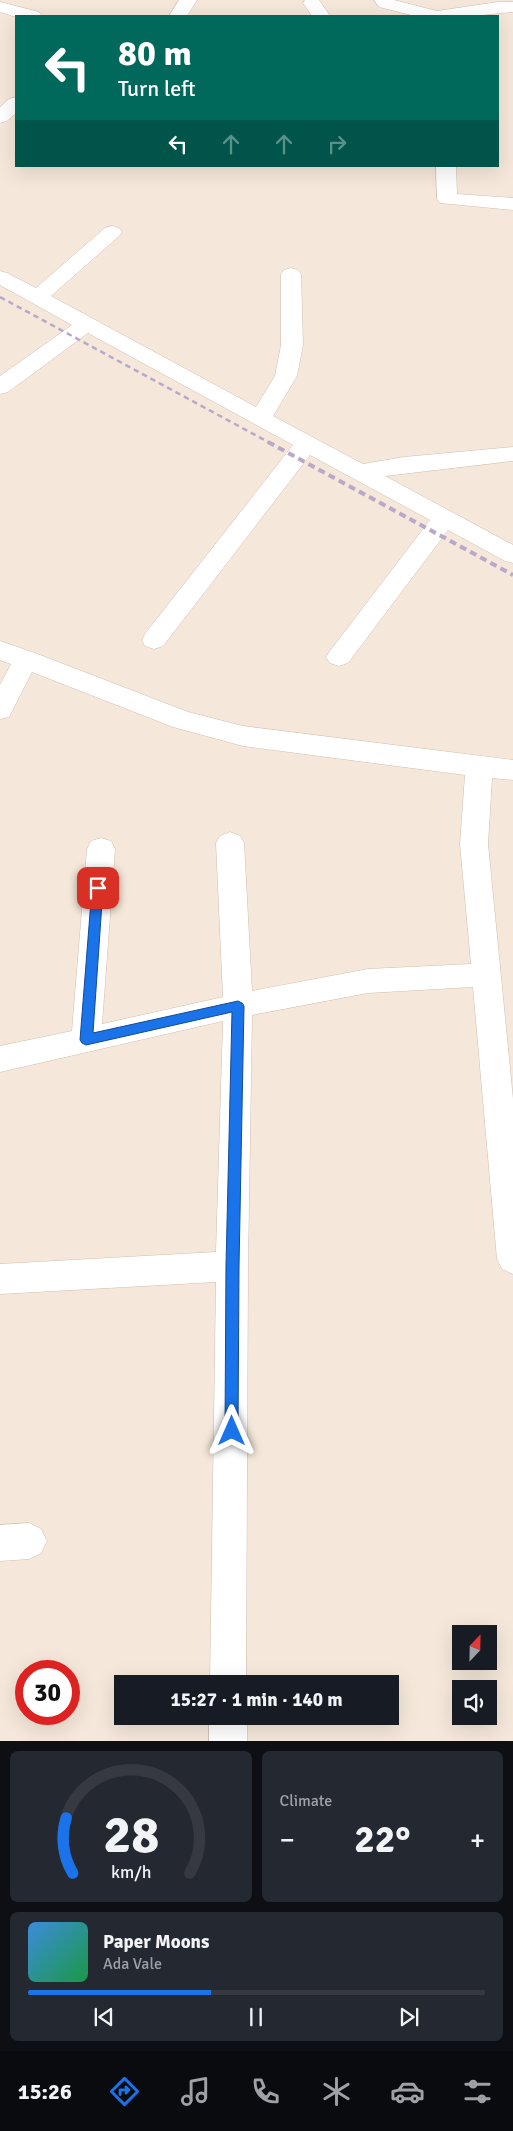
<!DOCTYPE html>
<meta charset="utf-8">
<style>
:root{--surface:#171b24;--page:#242831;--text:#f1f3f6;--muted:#9ea1a6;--line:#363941;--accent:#1a73e8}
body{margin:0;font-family:Signika,sans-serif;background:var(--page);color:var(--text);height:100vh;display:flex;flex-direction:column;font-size:19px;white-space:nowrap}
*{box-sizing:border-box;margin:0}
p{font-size:16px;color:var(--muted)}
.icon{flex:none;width:28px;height:28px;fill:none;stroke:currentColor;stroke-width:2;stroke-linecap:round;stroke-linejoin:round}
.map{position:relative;height:1741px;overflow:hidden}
.details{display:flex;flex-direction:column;gap:10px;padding:10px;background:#0d0f14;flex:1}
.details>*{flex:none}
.guide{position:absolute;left:15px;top:15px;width:484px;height:152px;border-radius:0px;box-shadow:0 5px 20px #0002;background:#00695c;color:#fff;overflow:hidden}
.needle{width:32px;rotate:22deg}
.controls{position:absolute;left:452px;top:1625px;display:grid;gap:10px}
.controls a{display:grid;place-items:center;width:45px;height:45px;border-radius:0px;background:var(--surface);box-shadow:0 5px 20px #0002;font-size:25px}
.speed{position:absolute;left:15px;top:1660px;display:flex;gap:10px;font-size:25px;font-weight:700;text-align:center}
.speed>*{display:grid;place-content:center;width:65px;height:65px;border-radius:50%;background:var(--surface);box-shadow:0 5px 20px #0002;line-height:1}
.speed .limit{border:8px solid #d22;background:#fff;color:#111}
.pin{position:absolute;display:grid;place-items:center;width:42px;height:42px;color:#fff;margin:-21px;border-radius:10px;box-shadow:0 2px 8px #0006}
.me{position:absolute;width:55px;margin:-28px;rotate:0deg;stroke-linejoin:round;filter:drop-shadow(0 0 4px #0008)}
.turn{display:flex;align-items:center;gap:18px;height:105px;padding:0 20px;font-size:22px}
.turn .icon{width:65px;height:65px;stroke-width:2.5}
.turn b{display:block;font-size:35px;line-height:42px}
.lanes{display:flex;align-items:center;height:48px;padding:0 20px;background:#0003;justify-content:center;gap:25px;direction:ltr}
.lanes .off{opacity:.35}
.big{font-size:38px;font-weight:700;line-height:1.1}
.details .card{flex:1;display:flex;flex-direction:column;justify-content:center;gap:8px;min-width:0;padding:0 18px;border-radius:8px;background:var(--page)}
.details .dial{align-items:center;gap:0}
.dial svg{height:130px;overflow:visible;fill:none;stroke:var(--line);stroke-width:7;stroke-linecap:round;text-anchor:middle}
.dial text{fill:var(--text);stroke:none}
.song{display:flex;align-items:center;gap:15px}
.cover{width:60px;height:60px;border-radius:8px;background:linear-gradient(135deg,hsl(210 70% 55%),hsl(140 70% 35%))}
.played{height:5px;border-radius:2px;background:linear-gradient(90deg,var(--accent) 40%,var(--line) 40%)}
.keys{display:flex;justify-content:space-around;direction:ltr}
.heat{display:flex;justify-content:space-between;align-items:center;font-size:28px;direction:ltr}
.details .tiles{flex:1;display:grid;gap:10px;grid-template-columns:1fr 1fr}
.card:last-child{grid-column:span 2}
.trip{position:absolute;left:114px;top:1675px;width:285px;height:50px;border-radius:0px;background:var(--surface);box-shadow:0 5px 20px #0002;font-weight:700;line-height:50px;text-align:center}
.dock{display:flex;height:80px;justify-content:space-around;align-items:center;background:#090b0e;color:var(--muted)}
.dock .icon{width:35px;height:35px}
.dock .current{color:var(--accent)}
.dock b{font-size:22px;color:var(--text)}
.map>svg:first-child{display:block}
.residential{fill:#f5e8da;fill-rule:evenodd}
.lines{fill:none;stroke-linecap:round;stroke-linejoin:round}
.minor-casing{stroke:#d1beb0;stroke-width:1}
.minor{fill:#fff;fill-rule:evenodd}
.rail-far1{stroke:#b9a8c9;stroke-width:2.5;stroke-dasharray:5.5 4;stroke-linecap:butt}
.rail{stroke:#b9a8c9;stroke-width:4;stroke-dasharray:7 4.5;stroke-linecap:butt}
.route{fill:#1a73e8;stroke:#114b97}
</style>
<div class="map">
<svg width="513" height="1741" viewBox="0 0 513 1741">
<rect width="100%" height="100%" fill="#fdf6ec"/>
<path class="residential" d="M0 0H513V1741H0ZM16 16H498V166H16ZM461 1634H489V1661H461ZM26 1671H69V1714H26ZM122 1684H390V1716H122ZM461 1689H489V1716H461Z"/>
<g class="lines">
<g class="minor-casing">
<path id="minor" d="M179 0H197L187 16H169Z
M305 0H319L330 16H312L303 3Z
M374 0H394L437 11 498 2H513V12L472 16H415L379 7Z
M0 2 39 12 42 16 16 17 0 12Z
M16 97V113L7 121 0 123V107L9 99Z
M436 166H456L457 194 513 198V210L440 203 437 199Z
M112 226 119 228 122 232 119 236 51 296 256 407 275 376 281 345V274L284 270 291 268 298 270 301 274 303 345 297 376 273 416 363 464 404 457 513 447V461L385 476 513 545V563L505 561 448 530 348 663 339 666 330 663 326 657 330 651 430 520 310 455 163 646 154 649 145 646 142 640 145 634 293 445 88 333 8 392 0 394V376L72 325 0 285V271L7 273 36 288 105 228Z
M0 641 35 653 188 712 243 726 513 760V780L492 778 488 844 513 1099V1274L502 1269 497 1259 473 987 368 993 252 1015 248 1266 246 1684H210L216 1282 0 1294V1264L216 1252 223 1021 0 1072V1046L72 1031 87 849 91 841 101 838 111 841 115 849 102 1024 223 997 216 843 220 836 230 832 240 836 244 843 252 991 368 969 471 964 460 844 465 775 243 746 173 727 32 672 9 717 0 719V685L11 664 0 660Z
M29 1523 41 1529 47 1541 41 1553 29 1559 0 1561V1525Z
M209 1716H247V1741H209Z"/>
</g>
<use href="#minor" class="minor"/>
<path class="rail-far1" d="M0 297 270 443"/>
<path class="rail" d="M268 442 513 575"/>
</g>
<path class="route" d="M98 883 103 888 93 1033 238 1001 242 1003 244 1006 239 1266 238 1431 236 1436 232 1438 227 1436 225 1431 226 1266 232 1012 86 1045 82 1043 80 1040 92 888Z"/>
</svg>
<div class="controls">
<a><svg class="needle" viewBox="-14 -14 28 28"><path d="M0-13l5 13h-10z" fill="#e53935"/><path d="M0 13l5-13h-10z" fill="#9ea1a6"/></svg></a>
<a><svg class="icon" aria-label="sound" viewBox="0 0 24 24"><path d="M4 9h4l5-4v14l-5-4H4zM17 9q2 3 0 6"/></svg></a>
</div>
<div class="speed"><div class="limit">30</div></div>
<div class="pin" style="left:98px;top:888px;background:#d93025"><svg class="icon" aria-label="arrive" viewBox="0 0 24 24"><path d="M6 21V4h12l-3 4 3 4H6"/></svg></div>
<svg class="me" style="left:232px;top:1431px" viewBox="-20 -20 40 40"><path d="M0-17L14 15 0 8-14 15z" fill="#1a73e8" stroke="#fff" stroke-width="4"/></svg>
<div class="trip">15:27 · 1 min · 140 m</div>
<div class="guide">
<div class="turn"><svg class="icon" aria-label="left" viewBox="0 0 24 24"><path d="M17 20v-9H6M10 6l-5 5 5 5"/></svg><div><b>80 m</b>Turn left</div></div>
<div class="lanes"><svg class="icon" aria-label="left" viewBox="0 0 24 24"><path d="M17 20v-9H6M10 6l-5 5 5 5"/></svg><svg class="icon off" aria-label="ahead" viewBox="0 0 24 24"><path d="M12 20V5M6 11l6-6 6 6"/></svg><svg class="icon off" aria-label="ahead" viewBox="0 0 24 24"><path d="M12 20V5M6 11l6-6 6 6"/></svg><svg class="icon off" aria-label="right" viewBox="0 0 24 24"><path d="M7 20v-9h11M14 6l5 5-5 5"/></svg></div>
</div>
</div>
<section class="details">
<div class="tiles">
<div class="card dial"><svg viewBox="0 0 100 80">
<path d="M14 69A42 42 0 1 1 86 69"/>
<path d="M14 69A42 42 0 0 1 10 35" stroke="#1a73e8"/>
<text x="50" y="56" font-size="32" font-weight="700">28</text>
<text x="50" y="72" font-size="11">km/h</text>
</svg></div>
<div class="card"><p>Climate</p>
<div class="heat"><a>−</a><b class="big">22°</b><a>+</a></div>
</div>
<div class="card">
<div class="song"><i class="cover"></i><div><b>Paper Moons</b><p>Ada Vale</p></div></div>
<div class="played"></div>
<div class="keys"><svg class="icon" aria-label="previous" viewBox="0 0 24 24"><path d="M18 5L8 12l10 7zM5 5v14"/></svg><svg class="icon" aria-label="pause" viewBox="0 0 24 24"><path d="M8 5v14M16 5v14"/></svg><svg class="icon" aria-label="next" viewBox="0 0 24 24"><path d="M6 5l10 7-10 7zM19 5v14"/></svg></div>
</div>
</div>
</section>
<nav class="dock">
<b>15:26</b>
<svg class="icon current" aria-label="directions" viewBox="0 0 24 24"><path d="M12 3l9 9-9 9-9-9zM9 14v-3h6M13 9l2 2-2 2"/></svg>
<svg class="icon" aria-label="music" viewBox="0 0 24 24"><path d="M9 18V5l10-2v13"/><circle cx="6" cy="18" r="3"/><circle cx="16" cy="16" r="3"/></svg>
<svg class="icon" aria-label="phone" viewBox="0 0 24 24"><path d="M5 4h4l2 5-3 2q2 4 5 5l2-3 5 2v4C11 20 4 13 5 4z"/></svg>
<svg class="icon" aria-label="climate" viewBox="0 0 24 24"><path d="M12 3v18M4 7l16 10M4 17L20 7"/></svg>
<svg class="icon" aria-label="car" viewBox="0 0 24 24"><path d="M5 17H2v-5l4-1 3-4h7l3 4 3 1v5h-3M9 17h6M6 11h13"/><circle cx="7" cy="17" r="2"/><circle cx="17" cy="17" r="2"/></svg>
<svg class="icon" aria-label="filters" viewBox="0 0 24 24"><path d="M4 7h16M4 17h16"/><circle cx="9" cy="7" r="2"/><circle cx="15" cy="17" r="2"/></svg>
</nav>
